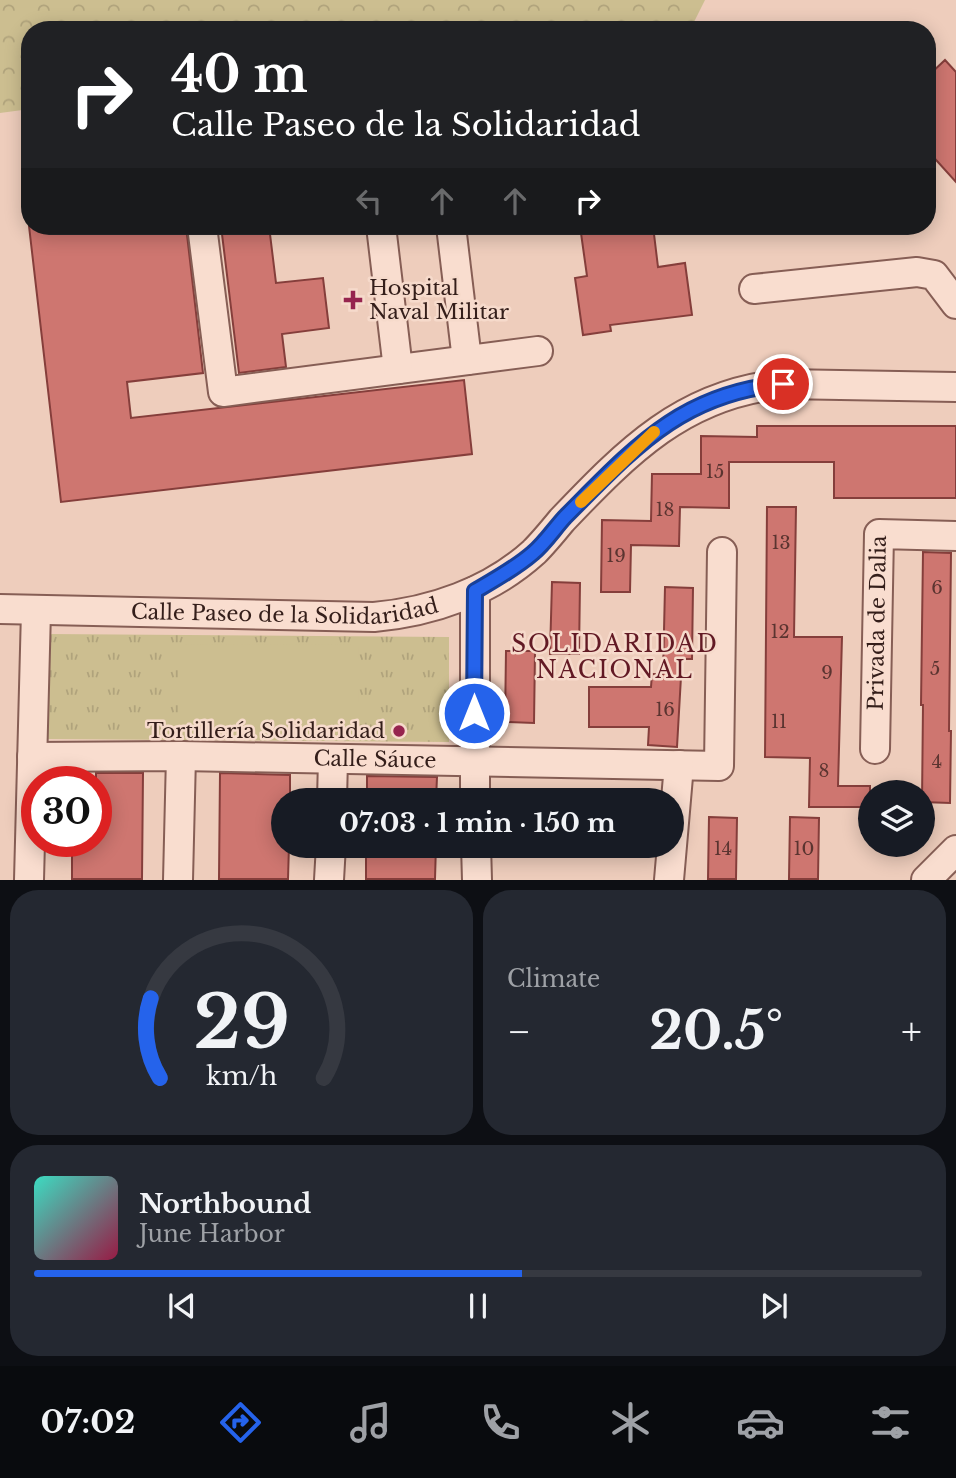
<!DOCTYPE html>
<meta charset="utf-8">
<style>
:root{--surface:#171b24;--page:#242831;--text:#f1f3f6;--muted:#9ea1a6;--line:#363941;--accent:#2563eb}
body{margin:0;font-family:"Libre Baskerville",serif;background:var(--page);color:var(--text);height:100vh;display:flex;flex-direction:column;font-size:26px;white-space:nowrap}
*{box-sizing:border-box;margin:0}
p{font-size:23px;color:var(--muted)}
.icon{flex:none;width:38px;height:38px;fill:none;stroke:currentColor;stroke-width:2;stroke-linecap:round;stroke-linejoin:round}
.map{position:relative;height:880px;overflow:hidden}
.drawer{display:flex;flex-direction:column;gap:10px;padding:10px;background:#0d0f14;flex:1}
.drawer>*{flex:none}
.guide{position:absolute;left:21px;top:21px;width:915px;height:214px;border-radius:28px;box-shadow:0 4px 18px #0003;background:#202124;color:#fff;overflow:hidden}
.controls{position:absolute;left:858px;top:780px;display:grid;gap:14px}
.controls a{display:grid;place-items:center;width:77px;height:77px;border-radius:50%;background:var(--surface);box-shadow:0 4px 18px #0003;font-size:35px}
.speed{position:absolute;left:21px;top:766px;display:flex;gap:14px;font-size:35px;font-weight:700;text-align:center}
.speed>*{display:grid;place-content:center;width:91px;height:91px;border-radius:50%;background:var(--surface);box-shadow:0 4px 18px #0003;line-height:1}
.speed .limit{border:10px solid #d22;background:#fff;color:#111}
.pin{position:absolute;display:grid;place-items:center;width:60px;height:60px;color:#fff;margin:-30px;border:4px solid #fff;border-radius:50%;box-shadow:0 2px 7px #0007}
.me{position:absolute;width:77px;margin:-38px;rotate:0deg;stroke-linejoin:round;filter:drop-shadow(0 0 5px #0008)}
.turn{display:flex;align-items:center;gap:24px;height:147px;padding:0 35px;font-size:32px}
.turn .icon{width:91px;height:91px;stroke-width:2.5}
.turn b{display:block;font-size:49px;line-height:60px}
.lanes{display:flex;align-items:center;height:66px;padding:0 35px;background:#0003;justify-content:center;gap:35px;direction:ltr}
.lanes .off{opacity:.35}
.big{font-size:52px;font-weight:700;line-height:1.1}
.drawer .tile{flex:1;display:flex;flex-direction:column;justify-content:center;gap:10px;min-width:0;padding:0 24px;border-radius:28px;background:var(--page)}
.drawer .dial{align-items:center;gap:0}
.dial svg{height:182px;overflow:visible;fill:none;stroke:var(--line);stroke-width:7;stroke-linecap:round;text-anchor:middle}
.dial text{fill:var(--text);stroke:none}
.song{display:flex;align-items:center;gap:21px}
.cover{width:84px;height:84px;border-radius:10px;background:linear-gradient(135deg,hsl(170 70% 55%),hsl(340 70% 35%))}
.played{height:7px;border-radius:4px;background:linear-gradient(90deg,var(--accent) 55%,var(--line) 55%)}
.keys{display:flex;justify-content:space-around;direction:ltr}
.heat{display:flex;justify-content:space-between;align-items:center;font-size:38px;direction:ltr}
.drawer .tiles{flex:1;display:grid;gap:10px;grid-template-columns:1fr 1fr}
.tile:last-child{grid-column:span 2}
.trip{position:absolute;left:271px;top:788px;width:413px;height:70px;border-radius:35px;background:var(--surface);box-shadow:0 4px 18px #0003;font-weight:700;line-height:70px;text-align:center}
.dock{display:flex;height:112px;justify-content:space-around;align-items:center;background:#090b0e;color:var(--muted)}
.dock .icon{width:49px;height:49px}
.dock .current{color:var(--accent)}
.dock b{font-size:32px;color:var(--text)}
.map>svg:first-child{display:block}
.grass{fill:url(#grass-tufts)}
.forest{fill:url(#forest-crowns)}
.pitch{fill:#ccbe90}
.building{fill:#ce7670;stroke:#853e3b;stroke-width:2}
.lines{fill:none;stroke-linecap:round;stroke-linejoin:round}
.minor-casing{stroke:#865e55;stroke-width:32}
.minor{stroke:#f9ddcf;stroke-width:28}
.route-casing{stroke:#184099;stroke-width:18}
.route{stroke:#2563eb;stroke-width:12}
.slow{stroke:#f59e0b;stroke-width:12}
.poi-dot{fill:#96244e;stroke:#f6dacb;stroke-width:2.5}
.labels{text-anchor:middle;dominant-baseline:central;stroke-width:5;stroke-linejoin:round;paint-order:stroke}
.number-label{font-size:18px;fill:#5a3430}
.poi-label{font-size:21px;fill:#341e1a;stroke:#f6dacb;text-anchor:start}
.street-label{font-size:21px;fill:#341e1a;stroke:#f6dacb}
.neighbourhood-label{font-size:23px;letter-spacing:2px;fill:#621924;stroke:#f6dacb}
</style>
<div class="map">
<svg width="956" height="880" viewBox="0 0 956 880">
<defs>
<pattern id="grass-tufts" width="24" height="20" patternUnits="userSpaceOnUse" patternTransform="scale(1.75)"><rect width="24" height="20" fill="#ccbe90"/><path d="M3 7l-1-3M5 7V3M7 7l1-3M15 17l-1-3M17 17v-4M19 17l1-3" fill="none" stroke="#b0a37c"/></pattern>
<pattern id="forest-crowns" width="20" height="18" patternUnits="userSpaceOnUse" patternTransform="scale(1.75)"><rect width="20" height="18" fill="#ccbe90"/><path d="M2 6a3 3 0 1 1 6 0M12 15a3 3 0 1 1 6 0" fill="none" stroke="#b0a37c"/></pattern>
</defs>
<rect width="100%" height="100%" fill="#eecdbc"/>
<path class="grass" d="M48 634 449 637V742L47 739Z"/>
<path class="forest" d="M0 0H705L690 30H30V109L0 113Z"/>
<path class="pitch" d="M179 644 359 645 358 731 179 730Z"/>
<path class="building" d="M945 60 956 72V182L928 151V76Z
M29 226H186L203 373 127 382 131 418 464 380 472 454 61 502Z
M221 226H269L276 283 323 278 329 328 282 334 286 367 239 373Z
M580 226H653L658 267 685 263 692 315 610 325 611 331 583 335 575 278 587 276Z
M757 426H956V498H834V462H729V508L680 507 679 546 631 545 630 592H601L602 520 651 521 652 474H701V436L757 437Z
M767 507H796L794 637H842L838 786H870V807H809L810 758 765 757Z
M923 552 951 553 949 731H951L950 803 922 802 923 705H921Z
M552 582 580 583 579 654H550Z
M665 587 693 588 692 659H682L677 747 648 745 649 727H589V687H651L652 674H663Z
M506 651H535L534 723 505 722Z
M96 773H143L142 879H72V842H96Z
M220 773 290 775V800H284V845H289L288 879H219Z
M367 776 437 777 436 800H367Z
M709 817 737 818 736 879H708Z
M790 817 819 818 818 879H789Z
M366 845H436L435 879H366Z"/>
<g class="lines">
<g class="minor-casing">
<g id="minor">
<path d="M202 226 223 392 538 351"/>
<path d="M381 226 398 369"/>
<path d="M451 226 467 360"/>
<path d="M754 289 917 272 934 275 956 304"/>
<path d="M475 591V800"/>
<path id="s1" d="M0 609 374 617C431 612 490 592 534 552 544 542 553 531 562 520 627 452 684 393 783 384L956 387"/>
<path id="s2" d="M875 749 879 534 956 536"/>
<path id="s3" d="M32 757 181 756 719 766 722 552"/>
<path d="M332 800 333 759"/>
<path d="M476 845 477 880"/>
<path d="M29 880 36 611"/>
<path d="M178 880 181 756"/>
<path d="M329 880 331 845"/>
<path d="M669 880 679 765"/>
<path d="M926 880 956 850"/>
</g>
</g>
<use href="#minor" class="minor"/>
</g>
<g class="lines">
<g class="route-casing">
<path id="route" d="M474 713 475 591C494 580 516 568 533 553 545 543 554 529 565 517 633 449 681 393 783 384"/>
</g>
<use href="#route" class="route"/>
<path class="slow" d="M581 502 654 432"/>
</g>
<g class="poi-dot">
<path d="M349.5 289.5h7v7h7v7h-7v7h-7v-7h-7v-7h7z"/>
<circle cx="399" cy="731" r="7"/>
</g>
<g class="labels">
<g class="number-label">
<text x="715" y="472">15</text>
<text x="665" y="510">18</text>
<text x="781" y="543">13</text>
<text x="616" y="556">19</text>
<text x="937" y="588">6</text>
<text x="780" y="632">12</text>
<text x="935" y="669">5</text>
<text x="827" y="673">9</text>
<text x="665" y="710">16</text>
<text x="779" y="722">11</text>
<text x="937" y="762">4</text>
<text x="824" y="771">8</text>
<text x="723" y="849">14</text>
<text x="804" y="849">10</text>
</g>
<g class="poi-label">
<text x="369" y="288">Hospital<tspan x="369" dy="24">Naval Militar</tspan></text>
<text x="385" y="731" text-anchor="end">Tortillería Solidaridad</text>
</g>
<g class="street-label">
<text stroke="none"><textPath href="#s1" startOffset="285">Calle Paseo de la Solidaridad</textPath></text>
<text stroke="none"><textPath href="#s2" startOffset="126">Privada de Dalia</textPath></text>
<text stroke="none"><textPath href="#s3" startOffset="343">Calle Sáuce</textPath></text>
</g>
<g class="neighbourhood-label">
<text x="615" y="644">SOLIDARIDAD<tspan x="615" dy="26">NACIONAL</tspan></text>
</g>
</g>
</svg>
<div class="controls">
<a><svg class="icon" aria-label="layers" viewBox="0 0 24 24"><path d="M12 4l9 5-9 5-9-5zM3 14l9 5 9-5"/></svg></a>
</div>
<div class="speed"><div class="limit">30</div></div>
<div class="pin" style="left:783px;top:384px;background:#d93025"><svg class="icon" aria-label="arrive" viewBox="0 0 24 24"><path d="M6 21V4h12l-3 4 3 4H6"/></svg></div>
<svg class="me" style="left:474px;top:713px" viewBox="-20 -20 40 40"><circle r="17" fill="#2563eb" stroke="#fff" stroke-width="3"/><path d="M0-11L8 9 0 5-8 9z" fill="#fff"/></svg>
<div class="trip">07:03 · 1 min · 150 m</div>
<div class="guide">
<div class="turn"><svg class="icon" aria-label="right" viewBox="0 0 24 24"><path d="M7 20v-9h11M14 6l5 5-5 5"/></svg><div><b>40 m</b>Calle Paseo de la Solidaridad</div></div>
<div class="lanes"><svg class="icon off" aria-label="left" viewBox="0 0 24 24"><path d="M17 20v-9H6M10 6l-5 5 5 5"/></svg><svg class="icon off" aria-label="ahead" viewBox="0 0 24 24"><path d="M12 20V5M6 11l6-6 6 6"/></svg><svg class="icon off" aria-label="ahead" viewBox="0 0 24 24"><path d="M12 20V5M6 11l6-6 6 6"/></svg><svg class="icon" aria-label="right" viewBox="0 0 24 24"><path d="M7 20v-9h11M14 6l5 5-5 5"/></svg></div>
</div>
</div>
<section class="drawer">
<div class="tiles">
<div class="tile dial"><svg viewBox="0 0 100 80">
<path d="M14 69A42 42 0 1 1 86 69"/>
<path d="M14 69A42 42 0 0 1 10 34" stroke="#2563eb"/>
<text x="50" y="56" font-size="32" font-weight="700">29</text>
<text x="50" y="72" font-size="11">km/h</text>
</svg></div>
<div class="tile"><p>Climate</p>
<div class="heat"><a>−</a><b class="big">20.5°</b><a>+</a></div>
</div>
<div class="tile">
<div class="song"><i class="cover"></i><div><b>Northbound</b><p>June Harbor</p></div></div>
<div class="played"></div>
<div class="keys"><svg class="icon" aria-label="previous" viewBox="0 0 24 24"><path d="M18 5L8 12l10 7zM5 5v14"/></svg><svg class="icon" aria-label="pause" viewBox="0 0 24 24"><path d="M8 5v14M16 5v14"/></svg><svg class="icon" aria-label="next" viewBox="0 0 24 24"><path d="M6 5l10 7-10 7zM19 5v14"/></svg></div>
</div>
</div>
</section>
<nav class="dock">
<b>07:02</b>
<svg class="icon current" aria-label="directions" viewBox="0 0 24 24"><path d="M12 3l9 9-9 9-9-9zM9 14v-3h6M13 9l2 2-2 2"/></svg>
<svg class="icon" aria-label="music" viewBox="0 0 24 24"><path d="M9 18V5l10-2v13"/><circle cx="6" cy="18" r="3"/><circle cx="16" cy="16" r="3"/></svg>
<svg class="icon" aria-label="phone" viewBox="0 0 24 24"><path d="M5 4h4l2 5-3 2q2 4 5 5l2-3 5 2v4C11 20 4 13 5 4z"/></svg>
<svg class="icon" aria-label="climate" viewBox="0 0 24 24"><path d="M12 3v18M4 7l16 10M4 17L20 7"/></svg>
<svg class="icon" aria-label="car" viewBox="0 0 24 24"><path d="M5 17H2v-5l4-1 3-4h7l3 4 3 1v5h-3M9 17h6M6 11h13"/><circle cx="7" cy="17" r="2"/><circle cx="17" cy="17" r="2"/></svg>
<svg class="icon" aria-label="filters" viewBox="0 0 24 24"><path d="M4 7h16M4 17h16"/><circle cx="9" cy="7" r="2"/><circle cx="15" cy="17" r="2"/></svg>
</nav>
